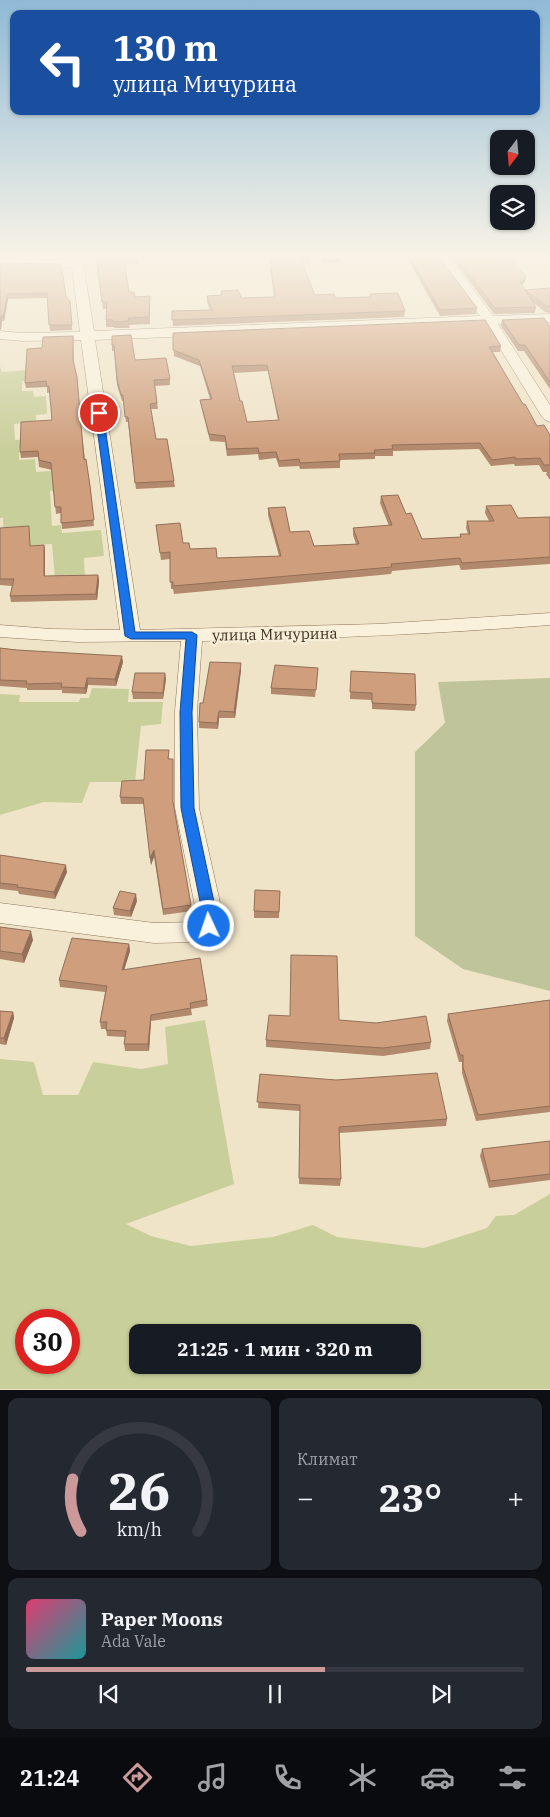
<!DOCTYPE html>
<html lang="ru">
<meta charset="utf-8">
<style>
:root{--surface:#171b24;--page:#242831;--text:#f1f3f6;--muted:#9ea1a6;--line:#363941;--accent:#cc999b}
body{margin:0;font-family:"IBM Plex Serif",serif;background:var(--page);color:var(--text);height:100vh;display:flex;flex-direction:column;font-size:19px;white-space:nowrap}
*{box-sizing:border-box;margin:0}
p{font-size:16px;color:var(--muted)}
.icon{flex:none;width:28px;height:28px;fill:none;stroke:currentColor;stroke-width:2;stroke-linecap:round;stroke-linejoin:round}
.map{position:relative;height:1390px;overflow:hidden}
.sheet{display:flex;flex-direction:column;gap:8px;padding:8px;background:#0d0f14;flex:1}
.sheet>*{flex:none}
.guide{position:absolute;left:10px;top:10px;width:530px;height:105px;border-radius:10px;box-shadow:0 1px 4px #0004;background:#1a4fa0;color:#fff;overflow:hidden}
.needle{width:32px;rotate:196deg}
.tools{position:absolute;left:490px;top:130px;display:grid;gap:10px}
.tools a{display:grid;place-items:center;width:45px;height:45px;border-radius:10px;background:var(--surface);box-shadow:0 1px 4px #0004;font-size:25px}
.speed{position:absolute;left:15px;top:1309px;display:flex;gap:10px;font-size:25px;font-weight:700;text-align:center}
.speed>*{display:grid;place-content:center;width:65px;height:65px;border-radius:50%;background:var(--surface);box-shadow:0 1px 4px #0004;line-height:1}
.speed .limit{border:8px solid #d22;background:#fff;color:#111}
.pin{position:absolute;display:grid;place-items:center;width:42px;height:42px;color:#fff;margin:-21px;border:2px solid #fff;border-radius:50%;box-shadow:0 1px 5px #0007}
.me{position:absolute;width:55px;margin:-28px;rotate:357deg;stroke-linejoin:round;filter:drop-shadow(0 0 4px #0008)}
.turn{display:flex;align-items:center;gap:18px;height:105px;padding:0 20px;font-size:22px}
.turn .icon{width:65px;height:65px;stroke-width:2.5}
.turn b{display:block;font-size:35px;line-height:42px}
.big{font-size:38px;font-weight:700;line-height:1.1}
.sheet .tile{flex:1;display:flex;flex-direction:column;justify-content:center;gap:8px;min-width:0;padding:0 18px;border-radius:10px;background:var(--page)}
.sheet .dial{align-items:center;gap:0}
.dial svg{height:130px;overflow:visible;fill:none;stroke:var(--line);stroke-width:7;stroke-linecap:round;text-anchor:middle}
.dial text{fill:var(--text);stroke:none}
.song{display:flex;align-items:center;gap:15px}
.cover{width:60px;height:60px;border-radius:8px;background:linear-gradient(135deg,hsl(340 70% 55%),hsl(180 70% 35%))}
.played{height:5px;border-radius:2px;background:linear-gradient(90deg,var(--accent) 60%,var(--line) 60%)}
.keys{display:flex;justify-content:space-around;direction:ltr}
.heat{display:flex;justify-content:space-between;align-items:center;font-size:28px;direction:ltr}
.sheet .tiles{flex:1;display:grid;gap:8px;grid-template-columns:1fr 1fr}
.tile:last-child{grid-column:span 2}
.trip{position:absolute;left:129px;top:1324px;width:292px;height:50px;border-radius:10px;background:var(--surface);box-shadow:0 1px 4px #0004;font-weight:700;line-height:50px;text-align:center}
.tab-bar{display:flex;height:80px;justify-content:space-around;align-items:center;background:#090b0e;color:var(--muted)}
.tab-bar .icon{width:35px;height:35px}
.tab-bar .on{color:var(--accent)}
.tab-bar b{font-size:22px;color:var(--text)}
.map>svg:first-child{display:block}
.green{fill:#c9cf9b;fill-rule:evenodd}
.cemetery{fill:#bfc49a}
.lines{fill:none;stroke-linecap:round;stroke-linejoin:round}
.street-casing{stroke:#8d765c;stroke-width:1}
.street{fill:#faf1dc;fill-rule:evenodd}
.wall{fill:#b2896c;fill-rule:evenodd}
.shaded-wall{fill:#916f58}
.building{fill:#cf9f7d;stroke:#916f58;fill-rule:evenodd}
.route{fill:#1a73e8;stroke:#114b97}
.labels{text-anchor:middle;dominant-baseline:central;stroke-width:5;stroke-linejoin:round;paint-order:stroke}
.street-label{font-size:15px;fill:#3d2e20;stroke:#f7eed8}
</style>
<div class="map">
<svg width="550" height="1390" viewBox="0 0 550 1390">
<rect width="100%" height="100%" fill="#f0e4c8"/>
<path class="green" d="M0 366 2 372 42 369 41 379 22 381V391H33L34 397 46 396 47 414 36 415V422L14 424 15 440 30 439 31 448 19 449V460L35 459 36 472 63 470 57 491H50L52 526 61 525 62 533 101 530 104 556 84 558 85 580 55 579 52 544 4 547 3 518H0Z
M92 688 129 689 128 702H163L161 724 141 726 135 782H90L82 803 44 802 0 815V694L20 695 19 702H79L80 698H89Z
M205 1020 234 1184 126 1224 151 1236 191 1246 273 1237 313 1225 337 1237 424 1248 487 1228 496 1216 514 1215 550 1194V1389H0V1059L34 1062 43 1095H78L93 1062 141 1069 168 1064 165 1027ZM26 1320H69V1362H26ZM138 1332H412V1365H138Z"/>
<path class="cemetery" d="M550 678V991L463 969 415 936V752L445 723 438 682Z"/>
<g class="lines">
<g class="street-casing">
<path id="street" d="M70 256H82L94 331 480 316 436 256H448L493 316 550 314V322L498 324 550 405V422L545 420 542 417 485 324 95 340 140 630 378 624 550 613V625C434 634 318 639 202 641L197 711 199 808 223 916 222 926 218 933 199 942 154 943 0 923V903L154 923 195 922 197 916 175 808V711L181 641 77 642 0 637V625L51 629 120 630 81 340 22 341 0 339V331L22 333 80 332 72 267 0 266V258L71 260Z
M308 256H320L322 261 316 265 312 264Z"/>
</g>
<use href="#street" class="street"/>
</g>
<path class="wall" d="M0 256H61V258Z
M95 256H138L139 264 125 265 129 292 135 297 150 296V324L129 325 130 328H114V327H106V309H103Z
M270 256H309L310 258V264H302L315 295 335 298 370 297V294L405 311 404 317 173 326 172 311 210 310 207 302V296L221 295V291L241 298 274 297 270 267V260H272Z
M322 256H340L341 262 322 263Z
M406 256H438L477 308 476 314 440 316Z
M450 256H524L510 257 525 282 522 285 525 290 550 288V313L545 312 534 303 536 307 535 313 494 314Z
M0 263 66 296 70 302 72 330 50 331 47 298 8 299 4 321H2L1 329 0 330Z
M502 320 550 327V389L524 351H518L501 326Z
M173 333 501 346 500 352H493L523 404 537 426 550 435V480L546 474 547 472H543L539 465 515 466 514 464 491 466 479 449 393 451V456H375V459L340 460V468L300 469 299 466 279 467 276 458 259 460 258 454 227 456 225 442 210 441 201 406 200 400 210 399 200 366 174 356ZM268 371 278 420 247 422 240 401 233 373Z
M73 336 74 363 85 460 90 486 94 526 62 529 61 513 56 514 52 470 39 467 38 457 21 458 20 452 52 420 50 392 47 393V387L26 388 25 383 42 348Z
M112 336 135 360 170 379V385L155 386 158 409H151L156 439 174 481 175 487 136 489 128 422H126L123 401H122L117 385 114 351H112Z
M381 496 406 514 422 539 460 537V534H468L466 528 467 521H489L485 513 486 506 518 518 550 517V564L461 570 459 565 392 571 391 574 174 594 173 589H171L170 559 161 560 156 525 183 543 190 549 217 558 279 556 268 515V508L290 532 314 546 356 544 353 535V528L389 526 380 503Z
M0 528 30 532V546L44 545 45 551V576L98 575 99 581 97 600 11 602 10 596 12 586 0 585Z
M0 648 123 662 116 686 88 685 86 694 62 693V690H27V688L0 686Z
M318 668 315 697 271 694V688Z
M241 670 235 718H219L218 729 199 728V722L203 703Z
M351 671 416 705 415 711 372 709V700L350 699Z
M166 679 163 699H133L132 692Z
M169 757V759L173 766V805L191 905 192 911 163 915 154 857 151 865 144 804H121L120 797 144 780Z
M0 855 67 872 55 899 19 894 18 891 0 889Z
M280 891 279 918H254V911Z
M137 901 131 917 114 915 113 908Z
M0 927 33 940 24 963 0 959Z
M129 944 130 951 124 969 207 1000 208 1006 191 1009 192 1015 151 1021 149 1051H125L124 1044 125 1037 107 1036 106 1029H101L100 1022 105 992 60 987 59 980Z
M550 1000V1112L476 1121 462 1073V1062H459L447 1021 448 1014Z
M0 1011 13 1012 14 1018 6 1045 0 1044Z
M339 1020 431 1042 430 1049 383 1056 266 1047V1040Z
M260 1074 447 1119 446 1126 339 1133 341 1179 340 1186 299 1184 300 1111 258 1108Z
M550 1141V1180L489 1188 480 1156 482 1149Z"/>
<path class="shaded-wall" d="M526 276 525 282 519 288 520 282Z
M8 294V299L4 321 3 316Z
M1 316 2 321 1 329 0 330Z
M44 545 45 551V582L44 576Z
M98 575 99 581 97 600 96 594Z
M122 656 123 662 116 686 115 679Z
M241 663V670L235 718 234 712Z
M165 673 166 679 163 699V693Z
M87 678 88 685 86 694 85 688Z
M219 711V718L218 729 217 723Z
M154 850V857L151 865 150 858Z
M66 865 67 872 55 899 54 892Z
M136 894 137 901 131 917 130 911Z
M31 931 33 940 24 963 22 954Z
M129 944 130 951 122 977V970Z
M13 1012 14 1018 6 1045 4 1038Z
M151 1015V1021L149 1051 148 1044Z"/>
<path class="building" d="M96 256H138L139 258H124L129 292H134L135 297 150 296 149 317 128 318 129 321 113 322V320H106L107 302H102Z
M272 256H309L310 258H300L315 295 334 294 335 298 371 297 370 294 398 293 405 311 172 320V311L212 310 207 296 222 295 221 291 238 290 241 298 275 297 270 260H274Z
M409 256H438L477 308 440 310Z
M455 256H509L526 276 520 282 536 307 495 308Z
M0 263 61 264 66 296 70 302 72 325H49L47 293 8 294 3 316H1L0 324Z
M550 288V307L546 306 525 290Z
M544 318 550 327V382L525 345H519L502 320Z
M485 320 501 346 489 347 523 404H525L537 426 544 425 550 435V465H544L540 458 516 459 515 457 492 460 480 443 392 445 393 449 374 450 375 453 339 454 340 461 300 463 299 459 279 461 276 452 259 453 258 448 227 449 225 436 209 434 200 400 212 399 199 360 173 350V333ZM267 365 279 420 247 422 242 401H240L232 366Z
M131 335 135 360 166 358 170 379 154 380 157 403 150 404 156 439H167L174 481 135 483 128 417H125L123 395H121L117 379 114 345H112V336Z
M73 336V360L77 377 84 460 86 459 90 486 94 520 61 523V507H55L51 463 39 460 38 451 20 452 21 422 52 420 49 386 47 387 46 381 25 383 27 349 42 348 43 337Z
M398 495 406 514 411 513 422 539 461 537 460 534H470L467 521H494L486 506 511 505 518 518 550 517V557L462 563 460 558 391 564 392 567 173 586V582H170V552L160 553 156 525 180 523 183 543H189L190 549 216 548 217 558 281 556 268 508 285 507 290 532 309 531 314 546 359 544 353 528 392 525 381 496Z
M29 526 30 546 44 545V576L98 575 96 594 10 596 14 579H0V528Z
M0 648 17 650 122 656 115 679 87 678 85 688 61 687 62 683 26 684 27 681 0 680Z
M210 662 241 663 234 712 219 711 217 723 199 722 200 703H203Z
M275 665 318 668 316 690 271 688Z
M351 671 415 674 416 705 372 703V693L350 692Z
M135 673H165L163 693 132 692Z
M146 750H169L168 759H173V802L191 905 163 909 154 850 150 858 143 798 120 797 122 781 144 780Z
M0 855 66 865 54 892 17 887 18 885 0 883Z
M255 890 280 891 279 912 254 911Z
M120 891 136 894 130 911 113 908Z
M0 927 31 931 22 954 0 951Z
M72 938 129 944 122 970 200 958 207 1000 190 1003 191 1008 151 1015 148 1044H124L126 1031 106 1030 107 1022H100L107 986 59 980Z
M291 955 337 956 339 1020 376 1023 426 1016 431 1042 383 1048 266 1040 269 1015 290 1016Z
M550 1000V1106L478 1115 463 1067V1055H460L448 1014Z
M0 1011 13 1012 4 1038H0Z
M437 1073 447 1119 339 1127 341 1179 299 1178 300 1105 257 1102 260 1074 336 1080Z
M550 1141V1174L490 1181 482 1149Z"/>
<linearGradient id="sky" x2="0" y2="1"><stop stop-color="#8fbad6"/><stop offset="0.57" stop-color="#f8f3e6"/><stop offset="1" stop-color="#f8f3e6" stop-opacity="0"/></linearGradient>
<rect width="550" height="450" fill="url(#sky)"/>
<path class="route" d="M99 411 103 413 135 632H192L197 635 192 712 194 808 217 916 214 930 209 931 204 930 202 926 203 916 181 808 180 712 186 639H131L125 636 95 413Z"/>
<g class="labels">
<g class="street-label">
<text transform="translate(275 634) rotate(-1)">улица Мичурина</text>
</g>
</g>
</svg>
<div class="tools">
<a><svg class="needle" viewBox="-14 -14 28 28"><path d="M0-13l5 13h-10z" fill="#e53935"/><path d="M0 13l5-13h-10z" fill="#9ea1a6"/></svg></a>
<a><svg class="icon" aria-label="layers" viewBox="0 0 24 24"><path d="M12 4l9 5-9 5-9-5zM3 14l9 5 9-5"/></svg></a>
</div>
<div class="speed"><div class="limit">30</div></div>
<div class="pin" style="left:99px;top:413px;background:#d93025"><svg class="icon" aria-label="arrive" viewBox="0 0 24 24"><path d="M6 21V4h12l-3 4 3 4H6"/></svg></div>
<svg class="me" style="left:209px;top:926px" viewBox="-20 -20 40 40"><circle r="17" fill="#1a73e8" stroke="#fff" stroke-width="3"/><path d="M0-11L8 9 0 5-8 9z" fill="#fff"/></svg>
<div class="trip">21:25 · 1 мин · 320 m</div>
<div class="guide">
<div class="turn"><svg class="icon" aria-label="left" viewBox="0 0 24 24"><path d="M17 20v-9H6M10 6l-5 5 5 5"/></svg><div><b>130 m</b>улица Мичурина</div></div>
</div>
</div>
<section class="sheet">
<div class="tiles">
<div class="tile dial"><svg viewBox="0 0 100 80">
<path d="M14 69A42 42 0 1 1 86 69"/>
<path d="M14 69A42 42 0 0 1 9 37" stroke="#cc999b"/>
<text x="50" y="56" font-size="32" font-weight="700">26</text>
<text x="50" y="72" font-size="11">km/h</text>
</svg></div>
<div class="tile"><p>Климат</p>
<div class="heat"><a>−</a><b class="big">23°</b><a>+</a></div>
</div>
<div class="tile">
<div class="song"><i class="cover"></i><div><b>Paper Moons</b><p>Ada Vale</p></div></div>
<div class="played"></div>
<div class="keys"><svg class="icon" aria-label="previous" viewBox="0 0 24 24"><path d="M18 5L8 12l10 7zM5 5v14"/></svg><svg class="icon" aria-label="pause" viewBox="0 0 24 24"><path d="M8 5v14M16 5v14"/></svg><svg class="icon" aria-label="next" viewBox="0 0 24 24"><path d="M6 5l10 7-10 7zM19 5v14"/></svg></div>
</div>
</div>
</section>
<nav class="tab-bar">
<b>21:24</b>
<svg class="icon on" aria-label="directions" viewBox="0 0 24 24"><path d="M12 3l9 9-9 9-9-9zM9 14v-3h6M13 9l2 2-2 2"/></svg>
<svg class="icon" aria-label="music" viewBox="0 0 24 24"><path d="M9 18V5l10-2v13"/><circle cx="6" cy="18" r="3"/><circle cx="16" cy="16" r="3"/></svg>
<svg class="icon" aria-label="phone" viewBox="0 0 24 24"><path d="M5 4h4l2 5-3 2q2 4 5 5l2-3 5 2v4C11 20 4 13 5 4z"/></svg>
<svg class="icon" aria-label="climate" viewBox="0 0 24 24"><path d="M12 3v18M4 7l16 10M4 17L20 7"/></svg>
<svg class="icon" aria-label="car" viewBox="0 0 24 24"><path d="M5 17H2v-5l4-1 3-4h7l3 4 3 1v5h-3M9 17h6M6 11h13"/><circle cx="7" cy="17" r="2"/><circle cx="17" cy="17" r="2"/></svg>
<svg class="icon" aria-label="filters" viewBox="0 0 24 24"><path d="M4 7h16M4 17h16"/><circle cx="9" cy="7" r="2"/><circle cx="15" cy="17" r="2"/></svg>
</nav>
